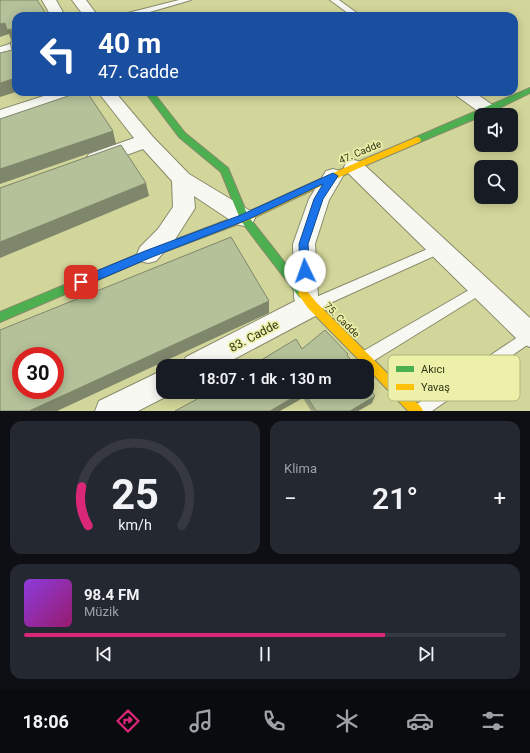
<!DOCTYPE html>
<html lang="tr">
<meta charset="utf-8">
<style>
:root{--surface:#171b24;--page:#242831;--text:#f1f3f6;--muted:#9ea1a6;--line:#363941;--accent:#db2777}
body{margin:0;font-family:Roboto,sans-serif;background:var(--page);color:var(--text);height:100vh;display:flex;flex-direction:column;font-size:15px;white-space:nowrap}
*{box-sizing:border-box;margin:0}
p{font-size:13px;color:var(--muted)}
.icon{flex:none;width:22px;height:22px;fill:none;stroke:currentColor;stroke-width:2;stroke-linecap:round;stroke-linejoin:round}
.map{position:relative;height:411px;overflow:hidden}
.panel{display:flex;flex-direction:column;gap:10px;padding:10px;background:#0d0f14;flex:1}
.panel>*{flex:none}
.banner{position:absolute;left:12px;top:12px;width:506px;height:84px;border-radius:12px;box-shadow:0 2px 10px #0003;background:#1a4fa0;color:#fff;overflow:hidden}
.fabs{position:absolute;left:474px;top:108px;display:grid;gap:8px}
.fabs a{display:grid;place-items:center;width:44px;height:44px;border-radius:8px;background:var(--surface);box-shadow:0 2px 10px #0003;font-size:20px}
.speed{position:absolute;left:12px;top:347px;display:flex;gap:8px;font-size:20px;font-weight:700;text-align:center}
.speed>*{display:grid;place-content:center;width:52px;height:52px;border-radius:50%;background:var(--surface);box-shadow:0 2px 10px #0003;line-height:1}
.speed .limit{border:6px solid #d22;background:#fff;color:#111}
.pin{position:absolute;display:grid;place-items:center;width:34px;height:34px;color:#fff;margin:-17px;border-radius:8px;box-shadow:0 2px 6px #0006}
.me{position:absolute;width:44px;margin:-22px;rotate:357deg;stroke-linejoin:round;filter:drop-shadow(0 0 3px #0008)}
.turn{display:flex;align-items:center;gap:14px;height:84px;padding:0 20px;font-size:18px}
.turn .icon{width:52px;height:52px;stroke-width:2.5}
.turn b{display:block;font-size:28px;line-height:34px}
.big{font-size:30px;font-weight:600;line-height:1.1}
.panel .card{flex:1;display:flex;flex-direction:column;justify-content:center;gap:6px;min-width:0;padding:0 14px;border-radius:12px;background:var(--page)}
.panel .dial{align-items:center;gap:0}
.dial svg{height:104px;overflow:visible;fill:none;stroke:var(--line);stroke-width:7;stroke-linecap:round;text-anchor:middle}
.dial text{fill:var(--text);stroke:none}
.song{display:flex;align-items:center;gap:12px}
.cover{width:48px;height:48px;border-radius:6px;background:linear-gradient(135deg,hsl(270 70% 55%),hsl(320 70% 35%))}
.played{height:4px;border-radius:2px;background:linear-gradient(90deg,var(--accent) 75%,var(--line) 75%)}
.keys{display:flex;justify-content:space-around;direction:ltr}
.heat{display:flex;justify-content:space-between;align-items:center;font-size:22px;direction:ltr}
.panel .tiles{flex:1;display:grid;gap:10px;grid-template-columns:1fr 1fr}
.card:last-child{grid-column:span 2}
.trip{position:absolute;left:156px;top:359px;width:218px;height:40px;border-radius:12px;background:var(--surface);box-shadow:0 2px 10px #0003;font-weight:600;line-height:40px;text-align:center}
.tab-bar{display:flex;height:64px;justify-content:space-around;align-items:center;background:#090b0e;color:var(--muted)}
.tab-bar .icon{width:28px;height:28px}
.tab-bar .selected{color:var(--accent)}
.tab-bar b{font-size:18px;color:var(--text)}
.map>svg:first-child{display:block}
.built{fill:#d3d69a;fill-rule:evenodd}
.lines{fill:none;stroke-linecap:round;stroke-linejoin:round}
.lane-casing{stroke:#888a6b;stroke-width:2}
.street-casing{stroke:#888a6b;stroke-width:2}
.fast-casing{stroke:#888a6b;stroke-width:2}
.slow-casing{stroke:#888a6b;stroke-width:2}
.lane{fill:#f8f8f3;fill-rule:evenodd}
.street{fill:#f8f8f3;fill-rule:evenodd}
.fast{fill:#4caf50;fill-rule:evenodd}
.slow{fill:#ffc107;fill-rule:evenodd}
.wall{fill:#9ba684}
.shaded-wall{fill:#7e876b}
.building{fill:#b4c199;stroke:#7e876b;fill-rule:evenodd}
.route{fill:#1a73e8;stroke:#114b97}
.labels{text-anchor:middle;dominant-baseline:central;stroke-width:3.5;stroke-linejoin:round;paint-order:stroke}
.street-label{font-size:10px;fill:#333518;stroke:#ecf0a9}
.near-street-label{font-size:12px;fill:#333518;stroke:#ecf0a9}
.key{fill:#ecf0a9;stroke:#b4b87e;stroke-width:1}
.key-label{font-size:11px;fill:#333518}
</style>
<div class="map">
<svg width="530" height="411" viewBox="0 0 530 411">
<rect width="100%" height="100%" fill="#d1d3ad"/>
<path class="built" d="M0 0H530V411H0ZM16 16H514V92H16ZM481 115H511V145H481ZM481 167H511V197H481ZM21 356H55V390H21ZM163 366H367V392H163Z"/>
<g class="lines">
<g class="lane-casing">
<path id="lane" d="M179 0H191L136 16H123L124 14Z
M330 0H339L361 16H352Z
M439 244 443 246 445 249 443 252 317 309 312 311 307 309 306 305 307 301Z
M481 283 485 284 487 288 485 292 370 363 365 365 360 363 358 358 360 353Z
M530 329V343L432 411H412L414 406Z"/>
</g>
<g class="street-casing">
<path id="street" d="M42 0H56L65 16H51Z
M72 0H86L98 16H84Z
M16 42V52L0 57V47Z
M56 92H81L79 96 0 122V110Z
M98 92H115L153 137 189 174 252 212 255 218 252 224 244 226 236 224 194 196 195 208 174 241 156 261 148 263 140 261 137 254 140 247 158 229 173 207 172 181 143 149 96 166 89 164 86 159 89 154 134 138Z
M455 92H474L494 106 497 110 494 114H482L457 96Z
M354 160 361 162 530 318V347L521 343 347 172 344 167 347 162Z
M333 169 340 171 343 176 329 200 315 244 318 296 321 297 324 305 321 313 221 366H182L186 357 295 301 294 298 293 244 309 199 326 171Z
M163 370V392L173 393 138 411H95L99 401Z"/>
</g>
<g class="fast-casing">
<path id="fast" d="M530 88V93L491 112 420 142 417 143 413 140 414 138Z
M145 92H153L185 133 228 168 248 216 307 291 308 294 307 297 303 299 299 297 241 221 221 172 179 137Z
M222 222 225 223 227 226 225 229 151 257 0 322V312L145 251Z"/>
</g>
<g class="slow-casing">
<path id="slow" d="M417 137 420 138 421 140 420 142 357 169 247 221 222 230 219 229 217 226 219 223 241 215 351 165Z
M303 289 307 291 316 302 421 407 423 411H408L367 368V366H365L308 308 298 294 299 291Z"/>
</g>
<use href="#lane" class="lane"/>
<use href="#street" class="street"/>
<use href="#fast" class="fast"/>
<use href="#slow" class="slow"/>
</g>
<path class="wall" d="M210 392H367L372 403 358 411H311L303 398Z"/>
<path class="shaded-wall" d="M45 12 46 16H42L41 13Z
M5 23 11 29 16 41 12 42 9 34 0 37V24Z
M16 78V92L0 97V83Z
M113 131 116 144 0 184V169Z
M146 183 149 196 0 258V242Z
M269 301V313L57 411H29Z
M302 392H304L303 398 280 411H270Z
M375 396 372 403 358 411H350Z"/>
<path class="building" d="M0 0H37L45 12 41 13 43 16H16V78L0 83V53L12 50 10 42 13 40V30L11 29 7 30 5 23 0 24Z
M80 92H87L113 131 0 169V119Z
M121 145 146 183 0 242V188Z
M231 237 269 301 29 411H0V330ZM21 356H55V390H21Z
M325 330 348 354 347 355 355 366H258L260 365 258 362 296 339 302 349Z
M367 384 375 396 350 411H316L304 392H367Z
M210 392H302L270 411H175Z"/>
<path class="route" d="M333 173 338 176 323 199 308 244 310 271 309 274 305 275 301 274 300 271 299 244 314 199 323 184 247 220 152 257 84 286 81 287 77 286 76 282 77 279 145 251 241 215Z"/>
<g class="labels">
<g class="street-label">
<text transform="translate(360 152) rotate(-23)">47. Cadde</text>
<text transform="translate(342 320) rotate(45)">75. Cadde</text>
</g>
<g class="near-street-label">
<text transform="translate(254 336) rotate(-28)">83. Cadde</text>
</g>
</g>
<rect x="388" y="355" width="132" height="46" rx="6" class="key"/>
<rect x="396" y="366" width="18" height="6" fill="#4caf50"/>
<rect x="396" y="384" width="18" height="6" fill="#ffc107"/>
<g class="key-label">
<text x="421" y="373">Akıcı</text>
<text x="421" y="391">Yavaş</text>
</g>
</svg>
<div class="fabs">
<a><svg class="icon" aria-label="sound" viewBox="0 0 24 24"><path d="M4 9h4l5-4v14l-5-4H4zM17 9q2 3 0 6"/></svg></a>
<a><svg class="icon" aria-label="search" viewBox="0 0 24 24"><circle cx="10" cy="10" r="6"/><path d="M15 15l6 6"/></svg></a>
</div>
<div class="speed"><div class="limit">30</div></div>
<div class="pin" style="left:81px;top:282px;background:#d93025"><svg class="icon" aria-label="arrive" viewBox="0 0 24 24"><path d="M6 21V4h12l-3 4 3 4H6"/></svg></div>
<svg class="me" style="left:305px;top:271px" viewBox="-20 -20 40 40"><circle r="19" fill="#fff"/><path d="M0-13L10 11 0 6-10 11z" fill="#1a73e8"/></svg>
<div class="trip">18:07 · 1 dk · 130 m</div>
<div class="banner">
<div class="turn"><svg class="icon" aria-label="left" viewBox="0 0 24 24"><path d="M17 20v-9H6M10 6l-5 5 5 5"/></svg><div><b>40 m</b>47. Cadde</div></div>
</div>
</div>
<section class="panel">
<div class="tiles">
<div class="card dial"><svg viewBox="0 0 100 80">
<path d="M14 69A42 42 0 1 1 86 69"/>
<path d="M14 69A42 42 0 0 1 9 39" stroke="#db2777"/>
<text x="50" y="56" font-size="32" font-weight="700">25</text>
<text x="50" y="72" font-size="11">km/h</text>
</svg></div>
<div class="card"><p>Klima</p>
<div class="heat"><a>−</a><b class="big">21°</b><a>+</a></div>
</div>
<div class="card">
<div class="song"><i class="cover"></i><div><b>98.4 FM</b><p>Müzik</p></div></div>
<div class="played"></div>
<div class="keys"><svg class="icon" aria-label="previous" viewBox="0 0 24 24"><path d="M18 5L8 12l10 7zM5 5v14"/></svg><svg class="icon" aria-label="pause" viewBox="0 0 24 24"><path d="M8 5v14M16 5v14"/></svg><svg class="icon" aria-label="next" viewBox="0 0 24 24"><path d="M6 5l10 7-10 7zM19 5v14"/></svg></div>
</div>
</div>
</section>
<nav class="tab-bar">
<b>18:06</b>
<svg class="icon selected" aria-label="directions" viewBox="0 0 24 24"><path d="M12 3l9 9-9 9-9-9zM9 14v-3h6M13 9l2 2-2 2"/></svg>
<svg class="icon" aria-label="music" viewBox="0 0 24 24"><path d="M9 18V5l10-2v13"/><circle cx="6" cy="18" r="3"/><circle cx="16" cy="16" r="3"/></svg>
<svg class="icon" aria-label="phone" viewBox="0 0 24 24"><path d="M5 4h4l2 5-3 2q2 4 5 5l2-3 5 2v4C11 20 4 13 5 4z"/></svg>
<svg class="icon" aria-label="climate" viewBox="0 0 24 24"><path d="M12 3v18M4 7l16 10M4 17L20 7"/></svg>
<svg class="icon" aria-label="car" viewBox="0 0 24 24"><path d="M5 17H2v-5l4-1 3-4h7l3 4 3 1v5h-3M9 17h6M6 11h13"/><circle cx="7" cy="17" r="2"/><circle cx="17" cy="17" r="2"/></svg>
<svg class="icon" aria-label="filters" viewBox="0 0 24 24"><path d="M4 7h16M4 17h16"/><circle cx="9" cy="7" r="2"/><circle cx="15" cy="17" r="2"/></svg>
</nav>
